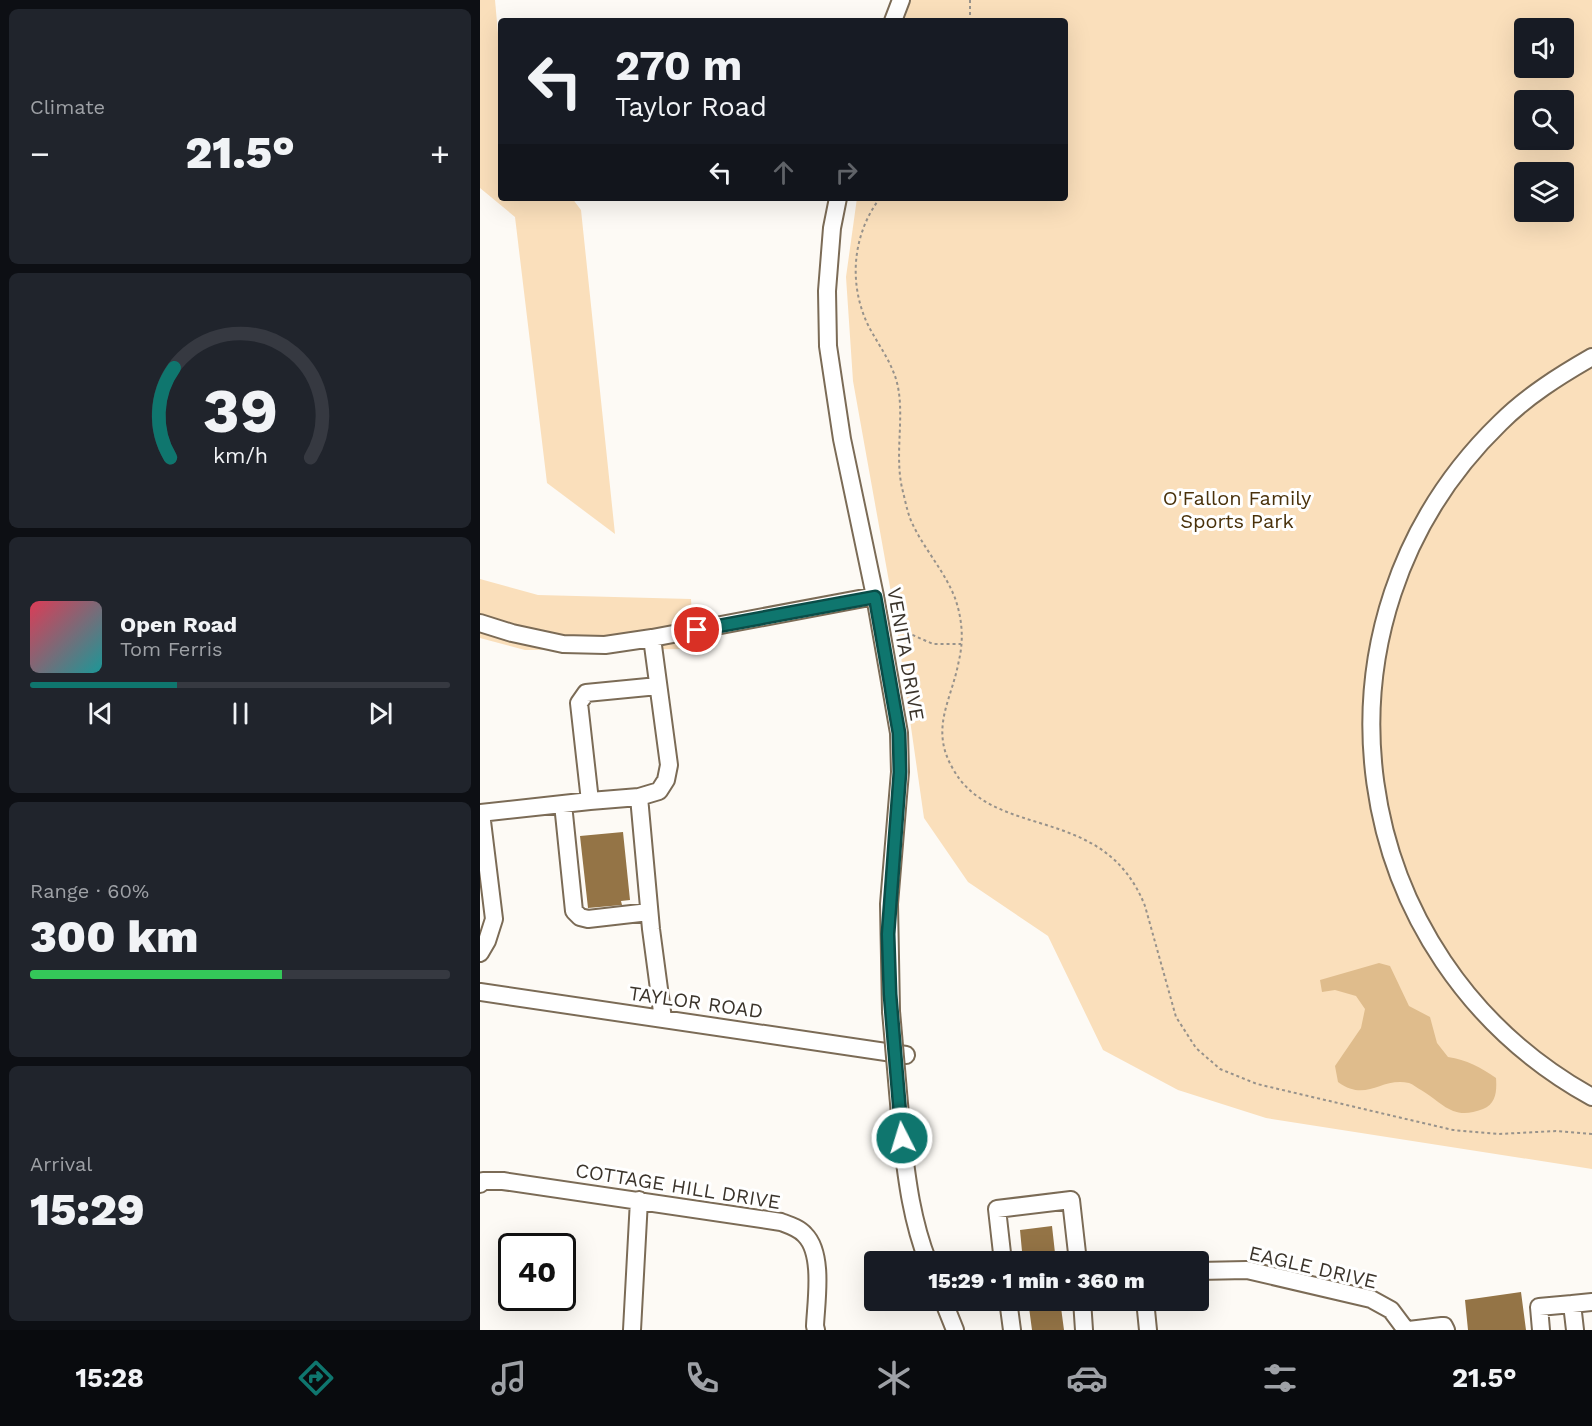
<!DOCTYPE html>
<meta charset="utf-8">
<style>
:root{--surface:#171b24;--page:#20242c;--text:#f1f3f6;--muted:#9ea1a6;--line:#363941;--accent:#0f766e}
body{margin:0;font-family:"Work Sans",sans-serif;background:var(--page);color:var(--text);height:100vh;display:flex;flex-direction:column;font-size:22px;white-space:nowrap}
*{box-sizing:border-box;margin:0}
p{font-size:20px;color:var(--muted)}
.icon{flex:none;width:33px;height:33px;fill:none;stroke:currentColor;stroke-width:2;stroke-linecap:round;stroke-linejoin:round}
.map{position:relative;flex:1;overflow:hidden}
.sheet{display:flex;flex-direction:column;gap:9px;padding:9px;background:#0d0f14;width:480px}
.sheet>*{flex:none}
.hud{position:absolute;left:18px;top:18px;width:570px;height:183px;border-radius:6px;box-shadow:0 6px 24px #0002;background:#171b24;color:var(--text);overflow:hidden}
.tools{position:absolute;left:1034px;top:18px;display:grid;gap:12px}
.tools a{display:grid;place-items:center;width:60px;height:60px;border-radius:6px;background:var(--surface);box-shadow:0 6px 24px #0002;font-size:30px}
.speed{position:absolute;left:18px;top:1233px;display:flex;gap:12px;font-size:30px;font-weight:700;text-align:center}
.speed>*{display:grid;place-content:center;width:78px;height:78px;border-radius:50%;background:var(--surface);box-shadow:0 6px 24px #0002;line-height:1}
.speed .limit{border:3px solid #111;border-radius:9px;background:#fff;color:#111}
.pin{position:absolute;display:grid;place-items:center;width:51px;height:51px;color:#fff;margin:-26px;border:3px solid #fff;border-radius:50%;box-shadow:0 2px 6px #0007}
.me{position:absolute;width:66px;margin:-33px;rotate:355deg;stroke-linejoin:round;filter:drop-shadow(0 0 4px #0008)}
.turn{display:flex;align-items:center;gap:21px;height:126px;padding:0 18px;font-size:27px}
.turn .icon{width:78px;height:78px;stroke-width:2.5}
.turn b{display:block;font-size:42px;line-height:51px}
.lanes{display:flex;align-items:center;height:57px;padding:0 18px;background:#0003;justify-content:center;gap:30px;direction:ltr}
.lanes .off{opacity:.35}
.big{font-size:45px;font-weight:800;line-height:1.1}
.sheet .card{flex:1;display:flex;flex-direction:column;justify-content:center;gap:9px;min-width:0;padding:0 21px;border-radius:9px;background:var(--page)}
.sheet .dial{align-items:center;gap:0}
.dial svg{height:156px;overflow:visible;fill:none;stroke:var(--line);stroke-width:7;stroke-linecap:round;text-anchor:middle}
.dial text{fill:var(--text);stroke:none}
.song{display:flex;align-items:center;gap:18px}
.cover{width:72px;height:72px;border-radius:9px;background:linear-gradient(135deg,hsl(350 70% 55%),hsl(180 70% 35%))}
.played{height:6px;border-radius:3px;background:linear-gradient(90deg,var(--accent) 35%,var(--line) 35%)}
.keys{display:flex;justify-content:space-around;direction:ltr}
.heat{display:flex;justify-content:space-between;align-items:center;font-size:33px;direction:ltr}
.charge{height:9px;border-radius:4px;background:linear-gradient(90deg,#34c759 60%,var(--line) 0)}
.trip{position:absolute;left:384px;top:1251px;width:345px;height:60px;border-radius:6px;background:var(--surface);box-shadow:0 6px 24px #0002;font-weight:800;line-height:60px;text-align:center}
.menu{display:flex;height:96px;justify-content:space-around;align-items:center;background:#090b0e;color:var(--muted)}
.menu .icon{width:42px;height:42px}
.menu .on{color:var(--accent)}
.menu b{font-size:27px;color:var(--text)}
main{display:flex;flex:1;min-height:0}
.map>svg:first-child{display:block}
.green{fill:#fadfbb;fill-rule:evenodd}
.water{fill:#dfbc8c}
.building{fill:#947446}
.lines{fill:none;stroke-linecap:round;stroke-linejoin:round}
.minor-casing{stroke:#7b6b56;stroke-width:20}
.path{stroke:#97928b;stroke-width:2;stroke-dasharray:3 3;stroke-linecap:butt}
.minor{stroke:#fff;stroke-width:16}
.minor-bridge-casing{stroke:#7b6b56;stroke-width:20;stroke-linecap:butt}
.minor-bridge{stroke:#fff;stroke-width:16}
.route-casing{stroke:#0a4d48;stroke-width:15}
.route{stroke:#0f766e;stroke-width:10}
.labels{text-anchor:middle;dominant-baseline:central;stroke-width:6;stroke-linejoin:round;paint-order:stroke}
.park-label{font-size:20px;fill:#4a320b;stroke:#fff}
.street-label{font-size:20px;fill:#3b342b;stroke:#fff}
</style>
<main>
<section class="sheet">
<div class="card"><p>Climate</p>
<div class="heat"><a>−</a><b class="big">21.5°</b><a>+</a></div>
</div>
<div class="card dial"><svg viewBox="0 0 100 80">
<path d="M14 69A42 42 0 1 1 86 69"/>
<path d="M14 69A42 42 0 0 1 16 23" stroke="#0f766e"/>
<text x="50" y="56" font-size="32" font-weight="700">39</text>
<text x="50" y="72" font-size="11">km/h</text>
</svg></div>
<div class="card">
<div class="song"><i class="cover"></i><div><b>Open Road</b><p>Tom Ferris</p></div></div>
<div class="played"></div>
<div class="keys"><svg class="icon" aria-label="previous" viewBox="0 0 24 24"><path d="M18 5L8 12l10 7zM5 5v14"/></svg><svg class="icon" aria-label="pause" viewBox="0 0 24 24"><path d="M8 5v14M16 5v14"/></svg><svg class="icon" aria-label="next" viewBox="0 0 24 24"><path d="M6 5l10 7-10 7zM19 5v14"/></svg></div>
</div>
<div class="card"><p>Range · 60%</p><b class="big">300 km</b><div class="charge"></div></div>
<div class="card"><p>Arrival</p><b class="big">15:29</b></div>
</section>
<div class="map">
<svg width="1112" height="1330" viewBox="0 0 1112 1330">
<rect width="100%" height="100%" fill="#fdfaf5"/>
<path class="green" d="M0 0H15L21 67V198H92L101 210 135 534 67 483 35 217 0 188Z
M431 0H1112V1169L786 1118 698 1090 623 1050 568 936 488 882 444 818 415 615 373 381 366 277 377 198H585V21H424ZM1044 28H1083V68H1044ZM1044 100H1083V140H1044ZM1044 172H1083V212H1044Z
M0 579 58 595 211 599 214 649 45 650 0 638Z"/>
<path class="water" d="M899 963 910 966 929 1006 950 1017 957 1043 968 1057C987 1060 1000 1067 1016 1078 1017 1091 1016 1104 1003 1109 973 1121 964 1104 941 1090 937 1088 933 1084 929 1083 900 1077 887 1103 858 1082L855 1066 881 1028 885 1009 876 996 855 990 842 992 840 980Z"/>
<path class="building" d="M143 832 150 900 141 901 142 905 108 908 100 836Z
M572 1226 576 1262H543L540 1230Z
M1041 1292 1046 1330H988L985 1300Z
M548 1300H580L584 1330H552Z"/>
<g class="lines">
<g class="minor-casing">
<path id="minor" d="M413 21 421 0
M358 198 352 228 347 291 348 346 362 439 395 596 419 733 420 772 409 904 411 1011
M1112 357C1079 376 1047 396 1020 423 815 622 862 959 1112 1097
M0 623 32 633 83 644 125 645 172 638 395 596
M172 638 189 765 186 780 179 791 159 797 171 929 183 1019
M159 797 110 801 99 703 106 693 178 686
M83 804 94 911 100 917 108 919 169 912
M0 813 110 801
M0 953 7 941 14 919 1 813
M0 992 426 1055
M422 1138C427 1181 432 1221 448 1262
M0 1184 3 1181H23L301 1222C309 1225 319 1228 325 1235 344 1254 336 1302 335 1326L336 1330
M523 1262 517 1209 591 1200 598 1262
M718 1271 767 1270 891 1299 911 1310 926 1330
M463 1300 475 1330
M528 1300 532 1330
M602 1300 604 1330
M665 1300 668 1330
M152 1330 159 1200
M929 1330 962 1326H964L966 1330
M1061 1330 1059 1307 1092 1304
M1095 1330 1092 1304 1112 1302"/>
</g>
<path class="path" d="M490 0V21
M400 198C372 235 368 285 389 327 398 344 410 360 416 379 426 413 414 451 422 488 425 499 427 512 432 523 444 549 464 570 475 598 482 618 484 639 479 660 472 700 449 728 473 769 514 842 624 802 665 906L696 1017 716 1048 740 1069 777 1084 973 1130 1019 1134 1076 1131 1112 1134
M415 631 428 633 453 644H481"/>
<use href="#minor" class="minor"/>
<g class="minor-bridge-casing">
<path id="minor-bridge" d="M411 1011 422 1138"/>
</g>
<use href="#minor-bridge" class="minor-bridge"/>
</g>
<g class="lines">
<g class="route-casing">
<path id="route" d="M217 630 395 597 419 733 420 772 408 934 410 994 422 1138"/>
</g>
<use href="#route" class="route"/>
</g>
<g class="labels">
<g class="park-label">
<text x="757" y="498">O'Fallon Family<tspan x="757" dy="23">Sports Park</tspan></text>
</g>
<g class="street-label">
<text transform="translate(426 654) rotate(80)">VENITA DRIVE</text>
<text transform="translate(216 1002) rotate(8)">TAYLOR ROAD</text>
<text transform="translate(198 1186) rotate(9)">COTTAGE HILL DRIVE</text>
<text transform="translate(833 1267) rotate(13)">EAGLE DRIVE</text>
</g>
</g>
</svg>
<div class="tools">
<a><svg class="icon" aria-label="sound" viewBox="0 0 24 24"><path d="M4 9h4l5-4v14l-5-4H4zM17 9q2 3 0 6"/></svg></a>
<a><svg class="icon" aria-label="search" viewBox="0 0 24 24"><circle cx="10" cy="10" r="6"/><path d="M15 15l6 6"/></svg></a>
<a><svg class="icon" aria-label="layers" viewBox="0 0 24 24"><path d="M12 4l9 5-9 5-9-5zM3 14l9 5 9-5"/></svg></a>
</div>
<div class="speed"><div class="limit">40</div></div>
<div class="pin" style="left:217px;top:630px;background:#d93025"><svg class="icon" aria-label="arrive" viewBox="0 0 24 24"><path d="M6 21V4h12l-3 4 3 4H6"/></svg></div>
<svg class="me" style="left:422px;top:1138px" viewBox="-20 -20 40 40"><circle r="17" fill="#0f766e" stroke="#fff" stroke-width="3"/><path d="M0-11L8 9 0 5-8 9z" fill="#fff"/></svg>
<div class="trip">15:29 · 1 min · 360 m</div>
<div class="hud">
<div class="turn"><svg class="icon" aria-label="left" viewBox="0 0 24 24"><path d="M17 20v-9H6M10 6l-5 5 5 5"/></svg><div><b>270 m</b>Taylor Road</div></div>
<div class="lanes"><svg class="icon" aria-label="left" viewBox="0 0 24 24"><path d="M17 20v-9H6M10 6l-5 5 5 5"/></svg><svg class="icon off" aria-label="ahead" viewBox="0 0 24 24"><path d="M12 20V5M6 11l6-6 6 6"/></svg><svg class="icon off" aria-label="right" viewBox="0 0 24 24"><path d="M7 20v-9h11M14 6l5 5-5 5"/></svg></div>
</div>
</div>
</main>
<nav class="menu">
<b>15:28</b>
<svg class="icon on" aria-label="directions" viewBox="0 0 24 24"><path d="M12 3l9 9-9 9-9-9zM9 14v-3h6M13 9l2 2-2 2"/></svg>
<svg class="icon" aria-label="music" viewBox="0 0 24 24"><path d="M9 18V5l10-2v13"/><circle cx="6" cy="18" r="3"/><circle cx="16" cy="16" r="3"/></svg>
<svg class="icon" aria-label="phone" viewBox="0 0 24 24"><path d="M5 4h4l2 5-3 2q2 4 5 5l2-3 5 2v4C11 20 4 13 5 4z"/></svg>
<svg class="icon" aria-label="climate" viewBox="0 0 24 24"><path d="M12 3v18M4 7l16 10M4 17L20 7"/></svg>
<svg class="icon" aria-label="car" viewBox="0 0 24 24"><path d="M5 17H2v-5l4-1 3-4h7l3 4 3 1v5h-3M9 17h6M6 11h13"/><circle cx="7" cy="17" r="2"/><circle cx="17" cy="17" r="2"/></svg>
<svg class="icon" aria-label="filters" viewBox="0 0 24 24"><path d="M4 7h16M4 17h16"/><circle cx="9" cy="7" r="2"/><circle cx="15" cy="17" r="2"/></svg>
<b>21.5°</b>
</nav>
